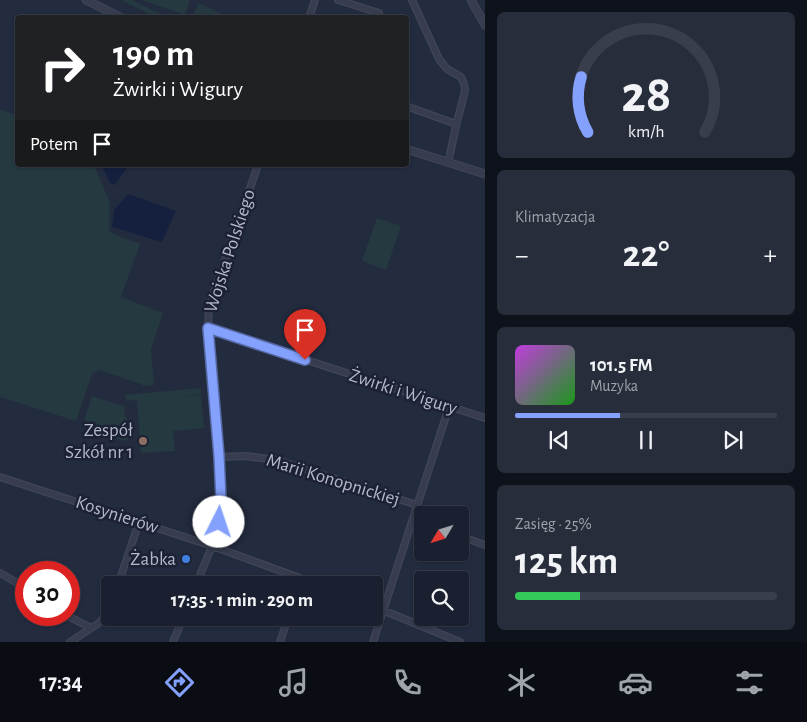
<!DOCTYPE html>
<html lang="pl">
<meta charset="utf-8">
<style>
:root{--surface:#1a202f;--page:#272d3b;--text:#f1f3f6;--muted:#9fa3aa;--line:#383e4b;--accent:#84a1fe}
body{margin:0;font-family:"Alegreya Sans",sans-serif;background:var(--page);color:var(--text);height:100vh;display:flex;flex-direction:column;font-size:19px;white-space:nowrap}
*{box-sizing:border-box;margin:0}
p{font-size:16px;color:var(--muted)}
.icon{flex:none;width:28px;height:28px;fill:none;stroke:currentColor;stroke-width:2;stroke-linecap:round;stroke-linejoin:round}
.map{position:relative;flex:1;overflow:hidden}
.drawer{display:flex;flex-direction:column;gap:12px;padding:12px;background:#0e121a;width:322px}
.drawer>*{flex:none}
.hud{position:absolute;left:15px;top:15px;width:394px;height:152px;border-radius:5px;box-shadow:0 1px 4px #0004,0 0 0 1px var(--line);background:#202124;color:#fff;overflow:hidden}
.needle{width:32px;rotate:232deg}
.tools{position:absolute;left:414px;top:506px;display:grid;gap:10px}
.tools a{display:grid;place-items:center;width:55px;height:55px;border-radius:5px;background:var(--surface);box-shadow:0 1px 4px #0004,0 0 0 1px var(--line);font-size:25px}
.speed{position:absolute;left:15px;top:561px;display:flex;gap:10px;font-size:25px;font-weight:700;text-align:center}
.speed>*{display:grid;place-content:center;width:65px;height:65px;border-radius:50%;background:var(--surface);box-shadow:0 1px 4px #0004,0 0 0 1px var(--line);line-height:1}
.speed .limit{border:8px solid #d22;background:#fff;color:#111}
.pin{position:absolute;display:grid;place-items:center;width:42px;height:42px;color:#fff;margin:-51px -21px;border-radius:50% 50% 50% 0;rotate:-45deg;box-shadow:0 0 5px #0007}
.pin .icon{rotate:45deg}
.me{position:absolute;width:55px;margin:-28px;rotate:4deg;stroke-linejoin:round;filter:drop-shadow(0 0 4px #0008)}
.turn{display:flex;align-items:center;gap:18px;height:105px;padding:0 15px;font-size:22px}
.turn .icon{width:65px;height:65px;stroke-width:2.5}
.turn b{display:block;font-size:35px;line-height:42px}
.then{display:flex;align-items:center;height:48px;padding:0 15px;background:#0003;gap:10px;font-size:19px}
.big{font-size:38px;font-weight:700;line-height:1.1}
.drawer .card{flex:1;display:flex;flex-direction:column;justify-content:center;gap:8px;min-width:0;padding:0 18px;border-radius:8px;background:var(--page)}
.drawer .dial{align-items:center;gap:0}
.dial svg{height:130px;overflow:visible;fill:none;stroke:var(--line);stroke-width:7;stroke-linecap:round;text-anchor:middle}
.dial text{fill:var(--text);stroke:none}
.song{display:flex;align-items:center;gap:15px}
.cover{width:60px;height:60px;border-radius:8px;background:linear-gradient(135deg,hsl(290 70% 55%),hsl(120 70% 35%))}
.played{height:5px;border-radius:2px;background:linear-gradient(90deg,var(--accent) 40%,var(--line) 40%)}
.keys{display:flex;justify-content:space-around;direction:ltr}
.heat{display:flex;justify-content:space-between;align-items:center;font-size:28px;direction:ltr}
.charge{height:8px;border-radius:4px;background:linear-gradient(90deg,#34c759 25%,var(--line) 0)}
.trip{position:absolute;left:101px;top:576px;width:282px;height:50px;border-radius:5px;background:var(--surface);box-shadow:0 1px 4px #0004,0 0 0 1px var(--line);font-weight:700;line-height:50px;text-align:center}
.tab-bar{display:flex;height:80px;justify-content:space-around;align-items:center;background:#0a0d13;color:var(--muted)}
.tab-bar .icon{width:35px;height:35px}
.tab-bar .current{color:var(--accent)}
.tab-bar b{font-size:22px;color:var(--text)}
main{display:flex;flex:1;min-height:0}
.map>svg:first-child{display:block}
.green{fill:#253940}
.water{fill:#15203e}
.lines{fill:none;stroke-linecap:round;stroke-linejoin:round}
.minor-casing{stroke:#404658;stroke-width:8}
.tertiary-casing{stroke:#404658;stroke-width:9}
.minor{stroke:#373d4f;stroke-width:5.5}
.tertiary{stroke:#373d4f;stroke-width:7}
.route-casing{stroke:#5669a5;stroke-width:12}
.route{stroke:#84a1fe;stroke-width:9}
.education-dot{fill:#8d6e63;stroke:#1c2234;stroke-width:2}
.shop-dot{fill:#3f7fe0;stroke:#1c2234;stroke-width:2}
.labels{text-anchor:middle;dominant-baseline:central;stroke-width:5;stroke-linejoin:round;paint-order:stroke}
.street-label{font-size:19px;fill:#b3b8ca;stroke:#1c2234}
.poi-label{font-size:19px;fill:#b3b8ca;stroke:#1c2234;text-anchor:end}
</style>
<main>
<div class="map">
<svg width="485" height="642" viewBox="0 0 485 642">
<rect width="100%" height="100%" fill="#232b3f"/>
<path class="green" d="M121 0H132L166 17H155Z
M142 0H190L185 15Z
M199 3 227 17H192Z
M0 109 17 116 18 165H94L110 203 109 230 115 235 140 244 121 297 163 313 151 349 154 385 143 386 141 384 99 370 92 374 76 421 0 397Z
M377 218 401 226 386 270 362 261Z
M201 388V394L180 396 201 395 204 428 173 431 175 451 141 453 137 400 126 401 125 395Z
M92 396 126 407 124 413 127 419 128 440 125 441 88 430 90 423 84 421Z"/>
<path class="water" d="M101 165H129L115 185 110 183Z
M128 194 176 211 162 242 112 227 114 210Z"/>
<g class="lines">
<g class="minor-casing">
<path id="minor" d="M338 0 379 13
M412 0 439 59 447 69 461 77 464 84 465 91 457 122 448 163
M309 18 315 0
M406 106 456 124
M208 328 485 418
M219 457 245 456 277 460 417 505
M0 477 212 546 319 585
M413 519 422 522
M460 536 485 545
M0 573 26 588
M118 585 139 522
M196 585 214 541 220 511 219 457 208 328 209 307 258 165
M375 607 460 642
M66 615 91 628
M70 642 99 623 110 610
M173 642 183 618
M280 642 288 618
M373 642 449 407"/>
</g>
<g class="tertiary-casing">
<path id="tertiary" d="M86 0 122 18
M471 0 485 25
M406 149 485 174"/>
</g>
<use href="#minor" class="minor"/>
<use href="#tertiary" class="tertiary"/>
</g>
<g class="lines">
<g class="route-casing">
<path id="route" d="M219 522 221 499 219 456 208 328 305 360"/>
</g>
<use href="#route" class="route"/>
</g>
<circle class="education-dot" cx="143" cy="441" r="5"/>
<circle class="shop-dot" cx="186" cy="559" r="5"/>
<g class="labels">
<g class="street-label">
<text transform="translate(230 251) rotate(-72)">Wojska Polskiego</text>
<text transform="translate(403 392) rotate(18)">Żwirki i Wigury</text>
<text transform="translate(333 480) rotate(17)">Marii Konopnickiej</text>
<text transform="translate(117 515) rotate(18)">Kosynierów</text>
</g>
<g class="poi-label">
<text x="133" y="430">Zespół<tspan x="133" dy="22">Szkół nr 1</tspan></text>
<text x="176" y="559">Żabka</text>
</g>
</g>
</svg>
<div class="tools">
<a><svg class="needle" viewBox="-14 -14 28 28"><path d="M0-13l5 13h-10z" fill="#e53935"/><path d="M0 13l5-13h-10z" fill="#9fa3aa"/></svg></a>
<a><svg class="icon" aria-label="search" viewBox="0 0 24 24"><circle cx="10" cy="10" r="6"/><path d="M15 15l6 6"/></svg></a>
</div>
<div class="speed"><div class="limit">30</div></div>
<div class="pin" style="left:305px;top:360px;background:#d93025"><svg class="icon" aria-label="arrive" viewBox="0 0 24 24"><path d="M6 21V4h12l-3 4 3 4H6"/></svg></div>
<svg class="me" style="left:219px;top:522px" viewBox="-20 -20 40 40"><circle r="19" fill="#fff"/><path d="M0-13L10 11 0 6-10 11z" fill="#84a1fe"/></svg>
<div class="trip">17:35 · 1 min · 290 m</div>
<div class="hud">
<div class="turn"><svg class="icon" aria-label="right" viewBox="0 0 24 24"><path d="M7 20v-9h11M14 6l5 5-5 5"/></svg><div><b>190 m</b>Żwirki i Wigury</div></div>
<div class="then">Potem<svg class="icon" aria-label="arrive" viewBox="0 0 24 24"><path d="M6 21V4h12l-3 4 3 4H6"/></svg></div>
</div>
</div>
<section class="drawer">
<div class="card dial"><svg viewBox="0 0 100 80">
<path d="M14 69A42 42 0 1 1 86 69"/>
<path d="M14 69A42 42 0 0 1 10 35" stroke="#84a1fe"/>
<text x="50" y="56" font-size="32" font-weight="700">28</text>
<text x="50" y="72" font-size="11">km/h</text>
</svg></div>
<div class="card"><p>Klimatyzacja</p>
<div class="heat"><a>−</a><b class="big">22°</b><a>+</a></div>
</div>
<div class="card">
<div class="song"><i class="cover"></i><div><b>101.5 FM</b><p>Muzyka</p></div></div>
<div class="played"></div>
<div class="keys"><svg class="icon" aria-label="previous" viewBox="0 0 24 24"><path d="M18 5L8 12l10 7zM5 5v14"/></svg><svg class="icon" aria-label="pause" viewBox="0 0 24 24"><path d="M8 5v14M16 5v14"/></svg><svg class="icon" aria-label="next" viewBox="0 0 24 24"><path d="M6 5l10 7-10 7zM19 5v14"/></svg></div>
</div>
<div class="card"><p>Zasięg · 25%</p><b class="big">125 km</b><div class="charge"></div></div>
</section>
</main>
<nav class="tab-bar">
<b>17:34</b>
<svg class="icon current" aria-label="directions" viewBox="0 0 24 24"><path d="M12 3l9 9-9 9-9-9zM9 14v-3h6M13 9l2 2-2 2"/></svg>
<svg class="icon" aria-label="music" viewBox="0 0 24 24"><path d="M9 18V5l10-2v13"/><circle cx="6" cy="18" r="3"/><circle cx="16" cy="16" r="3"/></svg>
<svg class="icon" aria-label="phone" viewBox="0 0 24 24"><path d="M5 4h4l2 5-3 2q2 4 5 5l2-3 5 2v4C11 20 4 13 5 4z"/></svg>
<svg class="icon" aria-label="climate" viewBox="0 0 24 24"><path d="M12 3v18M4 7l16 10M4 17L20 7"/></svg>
<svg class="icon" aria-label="car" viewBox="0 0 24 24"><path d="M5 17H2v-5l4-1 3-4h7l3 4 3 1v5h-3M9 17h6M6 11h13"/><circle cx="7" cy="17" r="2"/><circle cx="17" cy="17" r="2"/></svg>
<svg class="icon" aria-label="filters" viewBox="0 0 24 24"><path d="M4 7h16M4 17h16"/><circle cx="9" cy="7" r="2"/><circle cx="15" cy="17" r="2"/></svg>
</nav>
